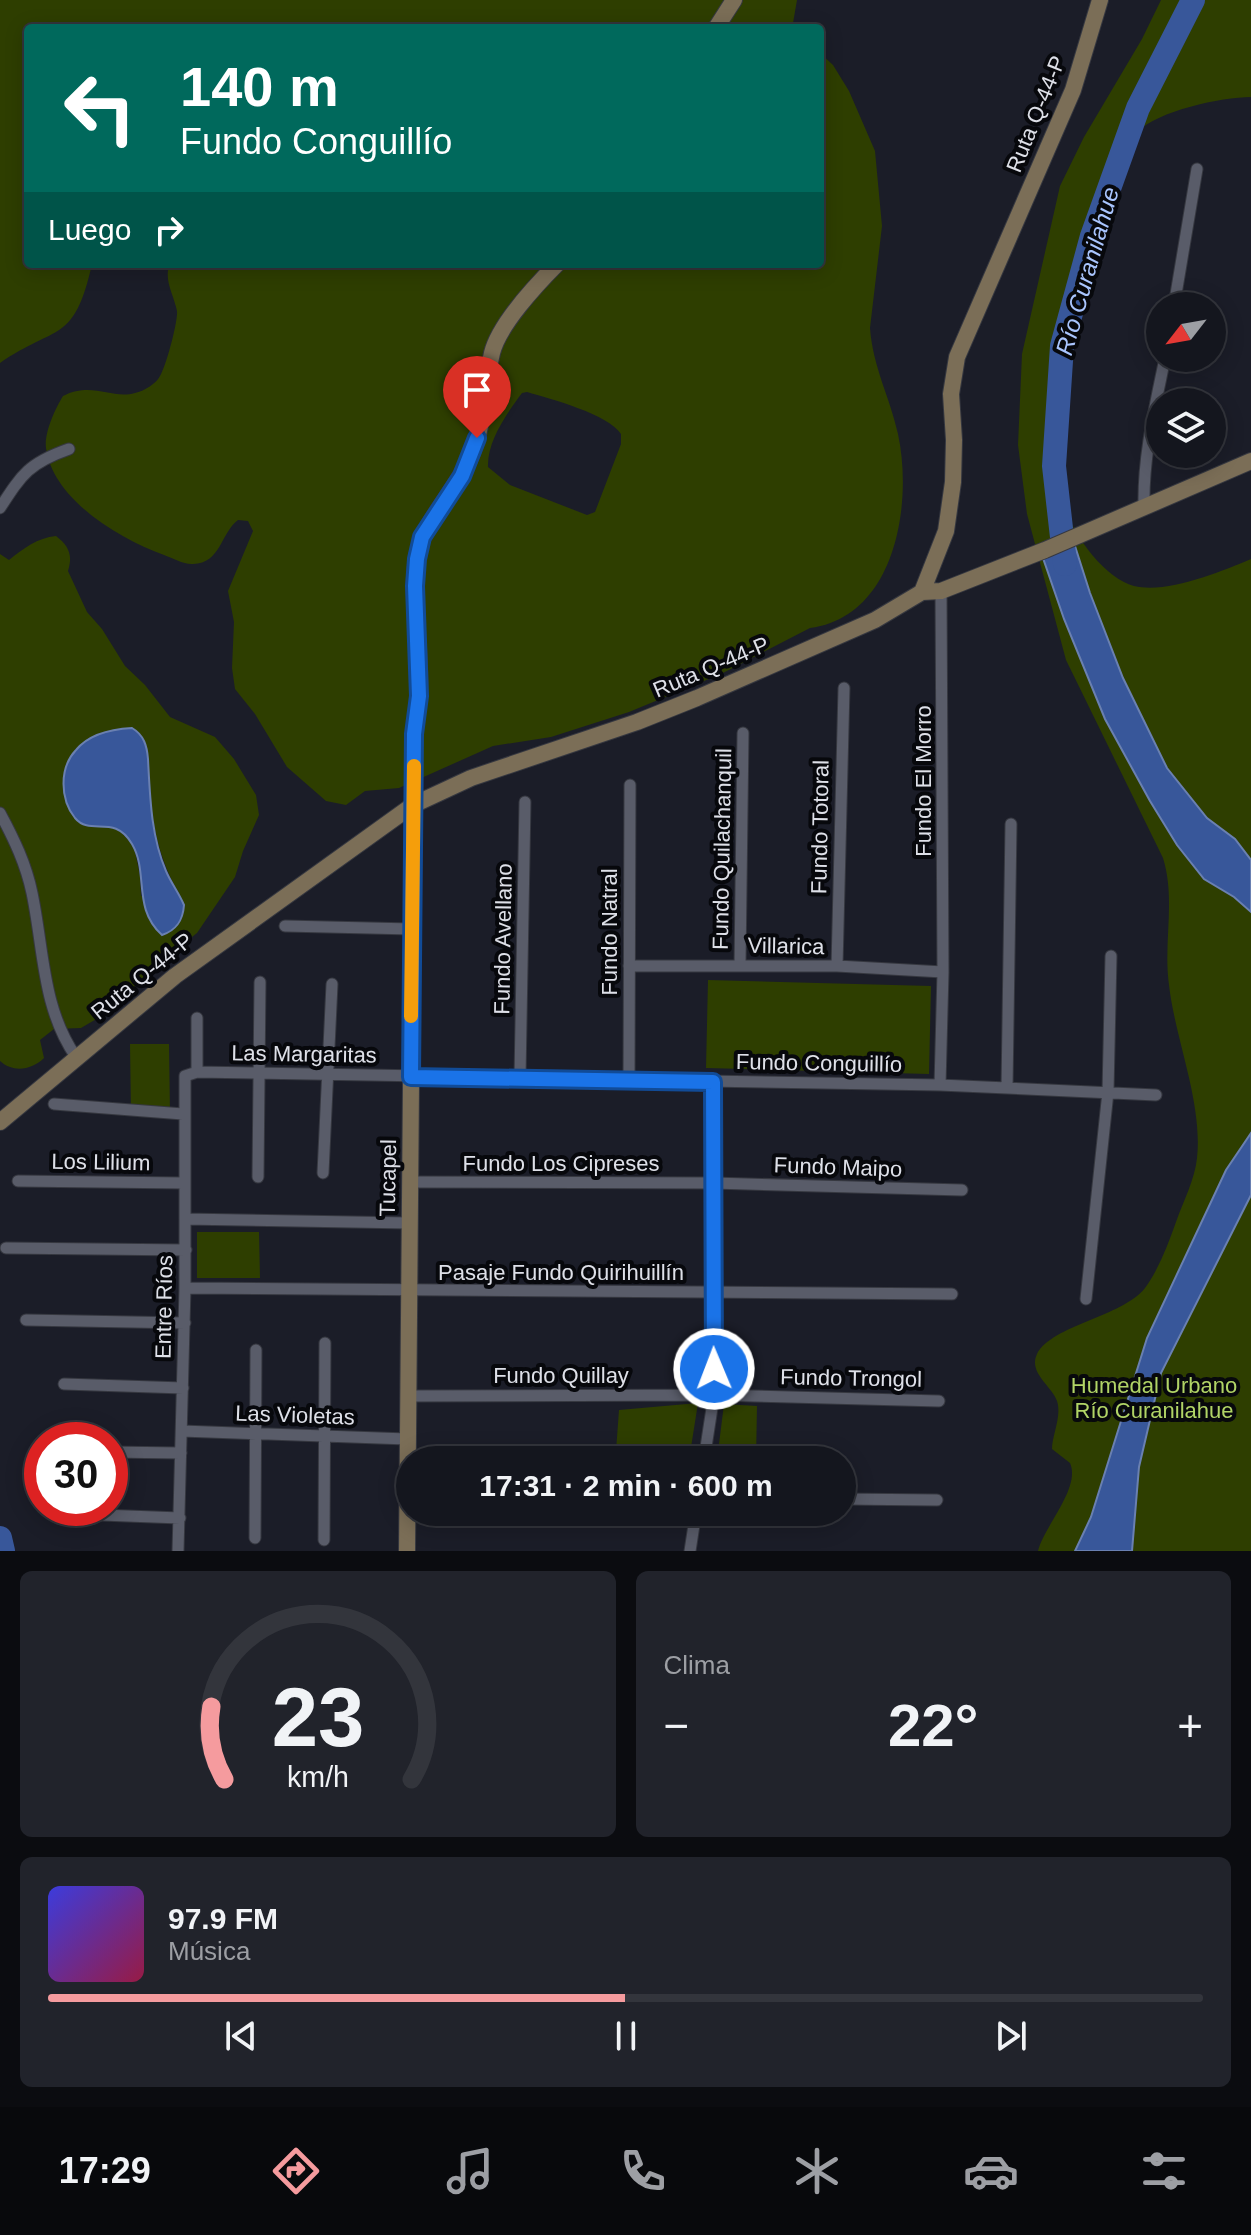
<!DOCTYPE html>
<html lang="es">
<meta charset="utf-8">
<style>
:root{--surface:#14161e;--page:#21232b;--text:#f1f3f6;--muted:#9d9fa4;--line:#33353c;--accent:#f59b9e}
body{margin:0;font-family:Helvetica,sans-serif;background:var(--page);color:var(--text);height:100vh;display:flex;flex-direction:column;font-size:30px;white-space:nowrap}
*{box-sizing:border-box;margin:0}
p{font-size:26px;color:var(--muted)}
.icon{flex:none;width:44px;height:44px;fill:none;stroke:currentColor;stroke-width:2;stroke-linecap:round;stroke-linejoin:round}
.map{position:relative;height:1551px;overflow:hidden}
.details{display:flex;flex-direction:column;gap:20px;padding:20px;background:#0b0c10;flex:1}
.details>*{flex:none}
.guide{position:absolute;left:24px;top:24px;width:800px;height:244px;border-radius:8px;box-shadow:0 4px 20px #0003,0 0 0 2px var(--line);background:#00695c;color:#fff;overflow:hidden}
.needle{width:52px;rotate:239deg}
.tools{position:absolute;left:1146px;top:292px;display:grid;gap:16px}
.tools a{display:grid;place-items:center;width:80px;height:80px;border-radius:50%;background:var(--surface);box-shadow:0 4px 20px #0003,0 0 0 2px var(--line);font-size:40px}
.speed{position:absolute;left:24px;top:1422px;display:flex;gap:16px;font-size:40px;font-weight:700;text-align:center}
.speed>*{display:grid;place-content:center;width:104px;height:104px;border-radius:50%;background:var(--surface);box-shadow:0 4px 20px #0003,0 0 0 2px var(--line);line-height:1}
.speed .limit{border:12px solid #d22;background:#fff;color:#111}
.pin{position:absolute;display:grid;place-items:center;width:68px;height:68px;color:#fff;margin:-82px -34px;border-radius:50% 50% 50% 0;rotate:-45deg;box-shadow:0 0 8px #0007}
.pin .icon{rotate:45deg}
.me{position:absolute;width:88px;margin:-44px;rotate:359deg;stroke-linejoin:round;filter:drop-shadow(0 0 6px #0008)}
.turn{display:flex;align-items:center;gap:28px;height:168px;padding:0 24px;font-size:36px}
.turn .icon{width:104px;height:104px;stroke-width:2.5}
.turn b{display:block;font-size:56px;line-height:68px}
.then{display:flex;align-items:center;height:76px;padding:0 24px;background:#0003;gap:16px;font-size:30px}
.big{font-size:60px;font-weight:700;line-height:1.1}
.details .widget{flex:1;display:flex;flex-direction:column;justify-content:center;gap:12px;min-width:0;padding:0 28px;border-radius:12px;background:var(--page)}
.details .dial{align-items:center;gap:0}
.dial svg{height:208px;overflow:visible;fill:none;stroke:var(--line);stroke-width:7;stroke-linecap:round;text-anchor:middle}
.dial text{fill:var(--text);stroke:none}
.song{display:flex;align-items:center;gap:24px}
.cover{width:96px;height:96px;border-radius:12px;background:linear-gradient(135deg,hsl(240 70% 55%),hsl(340 70% 35%))}
.played{height:8px;border-radius:4px;background:linear-gradient(90deg,var(--accent) 50%,var(--line) 50%)}
.keys{display:flex;justify-content:space-around;direction:ltr}
.heat{display:flex;justify-content:space-between;align-items:center;font-size:44px;direction:ltr}
.details .tiles{flex:1;display:grid;gap:20px;grid-template-columns:1fr 1fr}
.widget:last-child{grid-column:span 2}
.trip{position:absolute;left:396px;top:1446px;width:460px;height:80px;border-radius:40px;background:var(--surface);box-shadow:0 4px 20px #0003,0 0 0 2px var(--line);font-weight:700;line-height:80px;text-align:center}
.tab-bar{display:flex;height:128px;justify-content:space-around;align-items:center;background:#08090c;color:var(--muted)}
.tab-bar .icon{width:56px;height:56px}
.tab-bar .active{color:var(--accent)}
.tab-bar b{font-size:36px;color:var(--text)}
.map>svg:first-child{display:block}
.green{fill:#2e3e00;fill-rule:evenodd}
.water{fill:#38579a;stroke:#6a80b1;stroke-width:2}
.lines{fill:none;stroke-linecap:round;stroke-linejoin:round}
.river{stroke:#38579a;stroke-width:24}
.street-casing{stroke:#363840;stroke-width:13}
.secondary-casing{stroke:#363840;stroke-width:18}
.street{stroke:#595c69;stroke-width:11}
.secondary{stroke:#7b6e57;stroke-width:16}
.route-casing{stroke:#114b97;stroke-width:20}
.route{stroke:#1a73e8;stroke-width:14}
.slow{stroke:#f59e0b;stroke-width:14}
.labels{text-anchor:middle;dominant-baseline:central;stroke-width:8;stroke-linejoin:round;paint-order:stroke}
.street-label{font-size:22px;fill:#dee0e8;stroke:#07080c}
.park-label{font-size:22px;fill:#b1d466;stroke:#07080c}
.water-label{font-size:24px;font-style:italic;fill:#a9c5fe;stroke:#07080c}
</style>
<div class="map">
<svg width="1251" height="1551" viewBox="0 0 1251 1551">
<rect width="100%" height="100%" fill="#1b1d28"/>
<path class="green" d="M0 0H797L793 23 795 28H28V264H92C74 344 57 324 0 363Z
M1161 0H1251V97C1221 97 1158 111 1137 132 1121 148 1114 170 1106 191 1098 209 1088 228 1083 247 1067 297 1066 351 1064 403 1062 434 1059 469 1064 500 1068 530 1104 578 1134 586 1167 594 1220 572 1251 559V1551H1038C1044 1526 1081 1488 1070 1463L1052 1449C1052 1435 1062 1416 1057 1401 1052 1386 1028 1373 1037 1354 1052 1325 1122 1317 1145 1288 1159 1269 1168 1244 1176 1222 1183 1202 1195 1179 1197 1158 1203 1103 1175 1039 1169 985 1163 942 1176 900 1163 858L1066 660 1027 514 1018 445 1022 354 1060 186 1084 137 1142 39Z
M820 53 833 65 849 91 875 151 882 226 870 328C873 368 890 397 898 434 913 503 896 617 810 628L721 674 629 712 551 737 493 746 399 788 365 791 346 805 326 801 287 767 255 714 235 689 232 668 234 622 228 591 253 531 248 521 238 520C220 534 221 563 193 564 185 565 172 558 164 555 120 539 53 500 46 448 44 433 55 409 63 396 93 381 112 400 135 393 144 391 156 384 160 376 166 366 178 322 177 311 174 295 163 279 170 264H820ZM527 392C551 399 608 414 621 434V444L595 512 587 515 510 485 488 467C487 441 507 413 522 393Z
M56 536C69 546 73 555 68 571L87 612 102 629 125 666 145 685 170 717 215 737 234 759 256 795 259 815 243 851 235 877 197 933 147 973 117 1007 81 1028 54 1029 40 1040 44 1058C32 1070 13 1073 0 1061V554L9 560C24 548 37 538 56 536ZM76 748 148 757C148 805 155 852 179 894L141 896 140 876 134 846 119 830 107 825 64 774Z
M708 980 931 986 929 1074 706 1068Z
M130 1044H169L170 1114 131 1115Z
M197 1232H259L260 1278H197Z
M698 1403 689 1460H570V1449L616 1451 619 1410Z
M724 1404 757 1406 756 1460H717Z"/>
<path class="water" d="M1075 546 1090 593 1123 678 1167 768 1207 818 1235 839 1251 860V912L1234 897 1204 879 1177 845 1150 801 1105 719 1064 619 1043 558Z
M132 728C144 735 147 746 148 759 150 797 151 836 166 871 171 883 179 893 184 905 183 920 177 930 162 935 132 908 149 873 132 844 114 813 91 837 75 818 60 799 59 768 76 750 89 734 113 729 132 728Z
M1251 1133V1195L1161 1373 1139 1467 1132 1551H1075L1091 1517 1147 1338 1226 1170Z"/>
<g class="lines">
<path class="river" d="M1065 564 1054 466 1062 346 1092 236 1138 108 1193 0
M0 1538 3 1551"/>
<g class="street-casing">
<path id="street" d="M1174 306 1197 169
M1144 506C1143 456 1155 407 1165 358
M0 508C22 474 29 463 69 449
M0 813C14 839 26 864 32 893 44 950 42 1008 76 1057
M285 926 412 929
M740 965 743 733
M629 966H837L943 972
M837 966 844 688
M197 1018V1072
M520 1077 525 802
M629 1079 630 785
M940 1085 943 972 941 591
M1007 1088 1011 824
M54 1104 183 1114
M323 1173 332 984
M258 1177 260 982
M18 1181 184 1183
M410 1182 713 1183 962 1190
M185 1219 409 1223
M6 1248 186 1250
M185 1288 952 1294
M1086 1299 1108 1092 1111 956
M26 1320 185 1323
M64 1384 183 1388
M408 1396 714 1395 939 1401
M182 1431 407 1439
M110 1452 181 1453
M704 1460 714 1395 713 1082
M842 1499 937 1500
M75 1514 180 1518
M255 1538 256 1350
M324 1540 325 1343
M178 1551 185 1288V1076L197 1072 940 1085 1156 1095
M690 1551 696 1512"/>
</g>
<g class="secondary-casing">
<path id="secondary" d="M716 28 734 0
M922 592 941 591 1045 550 1251 461
M0 1122 175 976 413 805 471 778 637 722 697 698 875 620 922 592 946 531 953 482 954 440 951 394 957 357 1073 90 1100 0
M407 1551 414 734C416 722 418 709 419 697 422 653 411 607 416 563 421 522 453 496 469 460 485 426 484 388 492 353 499 325 536 285 557 264"/>
</g>
<use href="#street" class="street"/>
<use href="#secondary" class="secondary"/>
</g>
<g class="lines">
<g class="route-casing">
<path id="route" d="M477 438 462 476 422 537 417 559 415 586 419 696 414 734 411 1077 713 1082 714 1369"/>
</g>
<use href="#route" class="route"/>
<path class="slow" d="M411 1016 414 766"/>
</g>
<g class="labels">
<g class="street-label">
<text transform="translate(1036 114) rotate(-68)">Ruta Q-44-P</text>
<text transform="translate(711 667) rotate(-23)">Ruta Q-44-P</text>
<text transform="translate(923 781) rotate(-90)">Fundo El Morro</text>
<text transform="translate(820 827) rotate(-89)">Fundo Totoral</text>
<text transform="translate(722 849) rotate(-89)">Fundo Quilachanquil</text>
<text transform="translate(609 932) rotate(-90)">Fundo Natral</text>
<text transform="translate(503 939) rotate(-89)">Fundo Avellano</text>
<text transform="translate(786 946) rotate(1)">Villarica</text>
<text transform="translate(142 976) rotate(-39)">Ruta Q-44-P</text>
<text transform="translate(304 1054) rotate(1)">Las Margaritas</text>
<text transform="translate(819 1063) rotate(1)">Fundo Conguillío</text>
<text transform="translate(101 1162) rotate(1)">Los Lilium</text>
<text x="561" y="1163">Fundo Los Cipreses</text>
<text transform="translate(838 1167) rotate(2)">Fundo Maipo</text>
<text transform="translate(388 1178) rotate(-89)">Tucapel</text>
<text x="561" y="1272">Pasaje Fundo Quirihuillín</text>
<text transform="translate(164 1307) rotate(-89)">Entre Ríos</text>
<text x="561" y="1375">Fundo Quillay</text>
<text transform="translate(851 1378) rotate(1)">Fundo Trongol</text>
<text transform="translate(295 1415) rotate(2)">Las Violetas</text>
</g>
<g class="park-label">
<text x="1154" y="1385">Humedal Urbano<tspan x="1154" dy="25">Río Curanilahue</tspan></text>
</g>
<g class="water-label">
<text transform="translate(1087 271) rotate(-74)">Río Curanilahue</text>
</g>
</g>
</svg>
<div class="tools">
<a><svg class="needle" viewBox="-14 -14 28 28"><path d="M0-13l5 13h-10z" fill="#e53935"/><path d="M0 13l5-13h-10z" fill="#9d9fa4"/></svg></a>
<a><svg class="icon" aria-label="layers" viewBox="0 0 24 24"><path d="M12 4l9 5-9 5-9-5zM3 14l9 5 9-5"/></svg></a>
</div>
<div class="speed"><div class="limit">30</div></div>
<div class="pin" style="left:477px;top:438px;background:#d93025"><svg class="icon" aria-label="arrive" viewBox="0 0 24 24"><path d="M6 21V4h12l-3 4 3 4H6"/></svg></div>
<svg class="me" style="left:714px;top:1369px" viewBox="-20 -20 40 40"><circle r="17" fill="#1a73e8" stroke="#fff" stroke-width="3"/><path d="M0-11L8 9 0 5-8 9z" fill="#fff"/></svg>
<div class="trip">17:31 · 2 min · 600 m</div>
<div class="guide">
<div class="turn"><svg class="icon" aria-label="left" viewBox="0 0 24 24"><path d="M17 20v-9H6M10 6l-5 5 5 5"/></svg><div><b>140 m</b>Fundo Conguillío</div></div>
<div class="then">Luego<svg class="icon" aria-label="right" viewBox="0 0 24 24"><path d="M7 20v-9h11M14 6l5 5-5 5"/></svg></div>
</div>
</div>
<section class="details">
<div class="tiles">
<div class="widget dial"><svg viewBox="0 0 100 80">
<path d="M14 69A42 42 0 1 1 86 69"/>
<path d="M14 69A42 42 0 0 1 9 41" stroke="#f59b9e"/>
<text x="50" y="56" font-size="32" font-weight="700">23</text>
<text x="50" y="72" font-size="11">km/h</text>
</svg></div>
<div class="widget"><p>Clima</p>
<div class="heat"><a>−</a><b class="big">22°</b><a>+</a></div>
</div>
<div class="widget">
<div class="song"><i class="cover"></i><div><b>97.9 FM</b><p>Música</p></div></div>
<div class="played"></div>
<div class="keys"><svg class="icon" aria-label="previous" viewBox="0 0 24 24"><path d="M18 5L8 12l10 7zM5 5v14"/></svg><svg class="icon" aria-label="pause" viewBox="0 0 24 24"><path d="M8 5v14M16 5v14"/></svg><svg class="icon" aria-label="next" viewBox="0 0 24 24"><path d="M6 5l10 7-10 7zM19 5v14"/></svg></div>
</div>
</div>
</section>
<nav class="tab-bar">
<b>17:29</b>
<svg class="icon active" aria-label="directions" viewBox="0 0 24 24"><path d="M12 3l9 9-9 9-9-9zM9 14v-3h6M13 9l2 2-2 2"/></svg>
<svg class="icon" aria-label="music" viewBox="0 0 24 24"><path d="M9 18V5l10-2v13"/><circle cx="6" cy="18" r="3"/><circle cx="16" cy="16" r="3"/></svg>
<svg class="icon" aria-label="phone" viewBox="0 0 24 24"><path d="M5 4h4l2 5-3 2q2 4 5 5l2-3 5 2v4C11 20 4 13 5 4z"/></svg>
<svg class="icon" aria-label="climate" viewBox="0 0 24 24"><path d="M12 3v18M4 7l16 10M4 17L20 7"/></svg>
<svg class="icon" aria-label="car" viewBox="0 0 24 24"><path d="M5 17H2v-5l4-1 3-4h7l3 4 3 1v5h-3M9 17h6M6 11h13"/><circle cx="7" cy="17" r="2"/><circle cx="17" cy="17" r="2"/></svg>
<svg class="icon" aria-label="filters" viewBox="0 0 24 24"><path d="M4 7h16M4 17h16"/><circle cx="9" cy="7" r="2"/><circle cx="15" cy="17" r="2"/></svg>
</nav>
